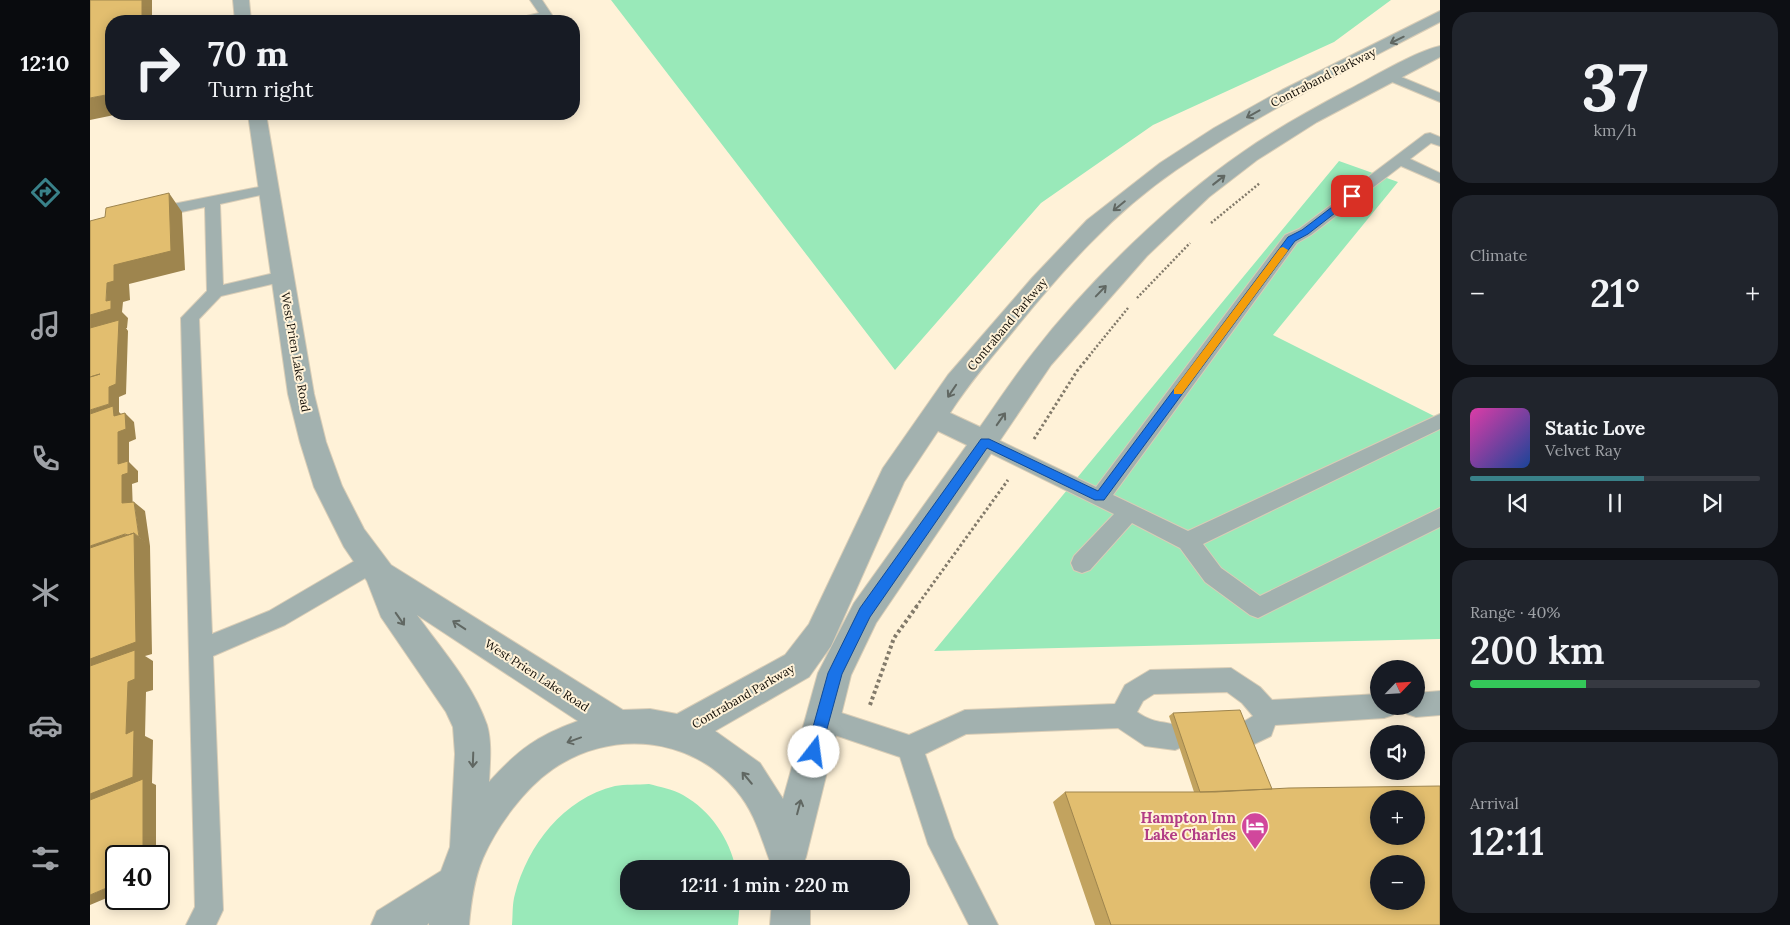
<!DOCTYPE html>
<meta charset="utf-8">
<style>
:root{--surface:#171b24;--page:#20242c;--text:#f1f3f6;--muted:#9ea1a6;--line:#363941;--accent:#398189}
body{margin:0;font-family:Lora,serif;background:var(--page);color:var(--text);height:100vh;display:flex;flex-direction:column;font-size:19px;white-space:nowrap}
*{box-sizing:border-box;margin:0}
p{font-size:16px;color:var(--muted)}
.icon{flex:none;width:28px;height:28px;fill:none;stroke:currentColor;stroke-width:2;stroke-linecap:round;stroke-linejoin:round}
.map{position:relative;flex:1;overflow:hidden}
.details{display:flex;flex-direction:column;gap:12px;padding:12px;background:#0d0f14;width:350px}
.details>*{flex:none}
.hud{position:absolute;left:15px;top:15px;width:475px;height:105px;border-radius:20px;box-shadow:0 2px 12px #0003;background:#171b24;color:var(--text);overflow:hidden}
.needle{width:32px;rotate:65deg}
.buttons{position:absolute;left:1280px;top:660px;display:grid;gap:10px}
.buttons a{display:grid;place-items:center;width:55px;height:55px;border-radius:50%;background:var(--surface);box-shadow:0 2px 12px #0003;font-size:25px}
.speed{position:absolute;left:15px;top:845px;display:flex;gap:10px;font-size:25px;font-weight:700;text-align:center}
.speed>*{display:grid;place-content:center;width:65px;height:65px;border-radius:50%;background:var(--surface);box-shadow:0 2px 12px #0003;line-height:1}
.speed .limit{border:2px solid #111;border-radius:8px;background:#fff;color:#111}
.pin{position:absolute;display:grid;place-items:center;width:42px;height:42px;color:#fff;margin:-21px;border-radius:10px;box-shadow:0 2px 8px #0006}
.me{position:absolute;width:55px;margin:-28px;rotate:15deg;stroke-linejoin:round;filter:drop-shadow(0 0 4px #0008)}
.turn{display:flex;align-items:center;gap:18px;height:105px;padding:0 20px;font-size:22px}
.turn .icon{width:65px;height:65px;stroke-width:2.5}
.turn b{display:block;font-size:35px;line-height:42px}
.big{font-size:38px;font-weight:600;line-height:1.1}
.details .tile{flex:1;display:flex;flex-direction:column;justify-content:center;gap:8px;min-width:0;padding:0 18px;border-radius:20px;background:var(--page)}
.details .dial{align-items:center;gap:0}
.dial b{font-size:65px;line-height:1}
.song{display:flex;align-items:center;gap:15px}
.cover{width:60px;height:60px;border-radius:8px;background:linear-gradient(135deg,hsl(320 70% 55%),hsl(220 70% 35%))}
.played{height:5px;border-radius:2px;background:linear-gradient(90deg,var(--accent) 60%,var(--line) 60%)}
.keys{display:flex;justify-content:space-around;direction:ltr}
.heat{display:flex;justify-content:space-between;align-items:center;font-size:28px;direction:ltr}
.charge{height:8px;border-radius:4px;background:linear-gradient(90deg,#34c759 40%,var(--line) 0)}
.trip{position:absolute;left:530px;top:860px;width:290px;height:50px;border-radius:20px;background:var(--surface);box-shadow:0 2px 12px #0003;font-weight:600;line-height:50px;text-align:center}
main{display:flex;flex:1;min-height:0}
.tabs{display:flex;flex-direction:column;width:90px;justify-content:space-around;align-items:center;background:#090b0e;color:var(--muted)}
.tabs .icon{width:35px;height:35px}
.tabs .on{color:var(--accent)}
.tabs b{font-size:22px;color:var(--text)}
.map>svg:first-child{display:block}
.green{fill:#99e9b9}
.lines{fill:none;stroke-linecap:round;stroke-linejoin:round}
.service-casing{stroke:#d9cdb6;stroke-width:2}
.tertiary-casing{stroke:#d9cdb6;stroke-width:2}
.path-far2{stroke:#827a6a;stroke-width:2.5;stroke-dasharray:2 2;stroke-linecap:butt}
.path-far1{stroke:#827a6a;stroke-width:3;stroke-dasharray:2.5 2.5;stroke-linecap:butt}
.path{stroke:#827a6a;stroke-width:4;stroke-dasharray:3 3;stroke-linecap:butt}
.service{fill:#a2b1af;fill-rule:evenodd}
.tertiary{fill:#a2b1af;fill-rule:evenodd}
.wall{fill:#c2a35f}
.shaded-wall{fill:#9e854e}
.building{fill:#e2be6f;stroke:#9e854e;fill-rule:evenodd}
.oneway{stroke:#606762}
.route{fill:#1a73e8;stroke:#114b97}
.slow{fill:#f59e0b}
.labels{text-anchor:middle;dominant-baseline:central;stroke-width:4;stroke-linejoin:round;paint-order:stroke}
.street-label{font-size:12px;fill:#100c05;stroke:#fff2d8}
.near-hotel-label{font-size:15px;font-weight:bold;fill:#b23c85;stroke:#fff2d8;text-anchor:end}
</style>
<main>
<nav class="tabs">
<b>12:10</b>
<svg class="icon on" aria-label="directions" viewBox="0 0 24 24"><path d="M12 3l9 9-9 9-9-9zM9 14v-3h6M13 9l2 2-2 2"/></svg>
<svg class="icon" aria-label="music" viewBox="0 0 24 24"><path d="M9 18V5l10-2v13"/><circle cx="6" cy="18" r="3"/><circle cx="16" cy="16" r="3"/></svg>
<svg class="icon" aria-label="phone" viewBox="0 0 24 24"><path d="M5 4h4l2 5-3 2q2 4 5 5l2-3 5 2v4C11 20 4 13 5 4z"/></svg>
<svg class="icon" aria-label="climate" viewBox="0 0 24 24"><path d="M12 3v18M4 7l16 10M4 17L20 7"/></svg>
<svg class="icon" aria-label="car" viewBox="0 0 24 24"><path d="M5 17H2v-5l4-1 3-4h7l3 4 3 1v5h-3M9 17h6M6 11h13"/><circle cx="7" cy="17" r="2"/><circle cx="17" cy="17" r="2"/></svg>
<svg class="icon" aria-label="filters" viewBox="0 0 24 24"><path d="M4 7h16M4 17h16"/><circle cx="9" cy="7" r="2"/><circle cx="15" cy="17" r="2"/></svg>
</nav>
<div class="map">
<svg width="1350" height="925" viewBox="0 0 1350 925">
<rect width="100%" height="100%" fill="#fff2d8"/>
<path class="green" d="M521 0H1301L1244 42 1063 125 951 203 805 370Z
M1249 161 1308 182 1183 335 1350 419V639L844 651Z
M559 784C570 787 583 789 593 795 621 811 639 838 646 869H539V901H650L648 925H422C423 915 422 904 425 894 438 845 473 799 525 786 535 784 548 785 559 784Z"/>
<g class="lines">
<g class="service-casing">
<path id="service" d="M440 0H452L462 15 460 17 443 21H422L424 19 449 13Z
M1299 72 1350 93V102L1295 79 1293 76 1295 73Z
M1340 133 1350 137V146L1341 143 1320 159 1350 173V183L1311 166 1221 235 1207 243 1023 495 1098 531 1350 414V429L1113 544 1131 568 1170 596 1350 508V527L1168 618 1160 615 1115 582 1090 548 1042 523 1000 570 992 573 984 570 981 563 984 556 1024 514 888 447 885 442 888 437 895 434 902 437 1006 487 1195 235 1209 229 1335 134Z
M179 185 186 189 184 192 130 204 133 285 193 271 199 272 201 276 199 280 131 296 109 319 122 634 179 611 273 556 281 553 289 556 292 563 289 570 195 625 123 656 133 910 126 925H96L105 907 91 318 117 291 115 207 63 218 55 213 63 208Z
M1141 668 1170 687 1182 700 1289 694V706H1306L1303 715 1294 718 1185 725 1181 736 1154 749 1145 745 1141 736 1145 727 1163 716 1152 703 1137 692 1064 694 1053 701 1047 712C1065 725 1075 720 1094 728L1098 737 1094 746 1085 750 1055 746 1028 728 876 734 835 754 864 838 908 925H879L838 844 810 757 724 728 721 719 724 710 733 707 819 735 875 710 1025 704 1035 685 1060 670Z
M1350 691V715L1326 717 1317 714 1314 706H1326V693Z"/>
</g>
<g class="tertiary-casing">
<path id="tertiary" d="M143 0H159L161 21H145Z
M1350 11V22C1260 69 1169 113 1086 170 1023 213 972 271 925 329 902 357 879 383 860 413L890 427C907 403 924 377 943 353 997 283 1080 202 1153 152 1186 129 1222 109 1258 90 1283 77 1324 52 1350 46V57L1227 122 1167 160 1119 197 1057 256 961 365 786 623 761 675 716 857 711 869H683C671 840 667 815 646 790 600 736 521 729 463 769 434 789 407 826 393 858 384 879 381 902 379 925H339V923L337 925H281L287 911 351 871 360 847 365 754 363 727 356 712 291 617 277 581 254 547 224 487 210 442 198 394 158 114H176L224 394 236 442 252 486 274 529 301 565 533 710 560 709 587 714 695 655 719 624 793 468 858 375 942 278 997 220 1070 163 1124 128 1192 90ZM848 431 877 445 764 603 728 673 693 799 670 763 625 731 719 677 741 646 814 482ZM327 615 488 721C447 736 429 749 399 782 400 763 402 742 397 725 383 684 352 650 327 615Z
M682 901H720V925H680Z"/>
</g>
<path class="path-far2" d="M1121 223 1170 183
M1047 298 1100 243
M999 356 1038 308"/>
<path class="path-far1" d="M944 439 987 371 1000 355
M826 607 918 480"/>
<path class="path" d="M780 705 804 638 827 606"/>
<use href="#service" class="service"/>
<use href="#tertiary" class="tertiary"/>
</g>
<path class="wall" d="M1083 713 1182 789 1350 925H1005L963 802 975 792H1104L1079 716Z"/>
<path class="shaded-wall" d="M0 0H62V21H52Z
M21 94V114H29L0 120V98Z
M79 193 92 212 95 270 39 284 40 300 33 302 32 312 38 318 37 328H36L38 331 36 394 29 397V412L33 416 0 423V410L19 404 0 338V315L16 301 17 283 24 265Z
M35 413 44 422 46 439 39 442V462L48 471V482L42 484 43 513 32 503V475L28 464V432Z
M44 502 55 511 60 546 49 537Z
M44 533 60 546 62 654 55 656 63 661V690L56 692 55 736 63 740 62 783 66 785V856H55L0 810V794L36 734 0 677V546L35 534 44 542Z
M69 861 75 869 71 881 69 882Z
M26 884V894L0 905V895Z"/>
<path class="building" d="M0 0H52V21H21V94L0 98Z
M79 193 81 251 24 265V281L17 283 16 301 21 300V309L0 315V221L15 217 16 208Z
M29 320 26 384 19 387V404L0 410V377L10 374 0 377V328Z
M23 406 24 416 35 413 36 429 28 432V464L38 461V473L32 475V503L44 502 49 537 44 533 38 535 35 534 0 546V414Z
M44 533 46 642 0 659V548Z
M45 650V679L38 682 36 734 44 730 43 777 0 794V666Z
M1150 710 1182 789 1110 792 1083 713Z
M53 779V854L55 856H26V884L0 895V800Z
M1350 786V925H1021L975 792H1125L1199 788ZM1289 799H1326V836H1289ZM1289 864H1326V901H1289Z"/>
<defs><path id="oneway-shaft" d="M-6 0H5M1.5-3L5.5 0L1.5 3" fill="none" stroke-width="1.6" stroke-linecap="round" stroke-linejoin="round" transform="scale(1.25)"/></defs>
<g class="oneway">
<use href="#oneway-shaft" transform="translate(1307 40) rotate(154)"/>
<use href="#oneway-shaft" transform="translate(1163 114) rotate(151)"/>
<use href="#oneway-shaft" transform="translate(1129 180) rotate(-38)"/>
<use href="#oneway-shaft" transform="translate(1029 206) rotate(141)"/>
<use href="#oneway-shaft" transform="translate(1011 291) rotate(-46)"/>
<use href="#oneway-shaft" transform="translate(862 391) rotate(124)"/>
<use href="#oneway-shaft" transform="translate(911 419) rotate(-55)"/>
<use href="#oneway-shaft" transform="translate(310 619) rotate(55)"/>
<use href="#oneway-shaft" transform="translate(369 625) rotate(-147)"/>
<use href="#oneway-shaft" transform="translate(484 740) rotate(160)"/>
<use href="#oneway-shaft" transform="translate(383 760) rotate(92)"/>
<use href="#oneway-shaft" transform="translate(657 778) rotate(-130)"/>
<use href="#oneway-shaft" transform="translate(709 807) rotate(-75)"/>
</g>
<path class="route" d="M1259 194 1267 196 1218 234 1205 241 1014 500H1005L897 448 780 617 752 674 729 758 724 760 718 758 716 752 738 673 770 608 891 439H899L1008 491 1198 237 1212 230Z"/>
<path class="slow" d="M1193 247 1198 250 1197 252 1092 394H1084V389L1190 248Z"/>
<defs>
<g id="hotel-pin" transform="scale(1.4375)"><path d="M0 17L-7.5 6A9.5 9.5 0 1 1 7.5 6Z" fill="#d1479c" stroke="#fff2d8"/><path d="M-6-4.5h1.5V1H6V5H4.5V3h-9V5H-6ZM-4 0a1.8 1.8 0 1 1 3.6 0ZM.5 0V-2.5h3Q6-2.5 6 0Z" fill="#fff"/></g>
</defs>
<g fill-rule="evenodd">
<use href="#hotel-pin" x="1165" y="826"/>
</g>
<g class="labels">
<g class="street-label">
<text transform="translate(1233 77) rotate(-27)">Contraband Parkway</text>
<text transform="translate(917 324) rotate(-50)">Contraband Parkway</text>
<text transform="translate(206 352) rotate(80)">West Prien Lake Road</text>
<text transform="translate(447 675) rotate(33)">West Prien Lake Road</text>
<text transform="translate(653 696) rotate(-30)">Contraband Parkway</text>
</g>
<g class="near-hotel-label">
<text x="1146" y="817">Hampton Inn<tspan x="1146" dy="17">Lake Charles</tspan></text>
</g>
</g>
</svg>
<div class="buttons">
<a><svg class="needle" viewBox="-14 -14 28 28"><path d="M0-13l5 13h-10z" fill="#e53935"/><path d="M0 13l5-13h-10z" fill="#9ea1a6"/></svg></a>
<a><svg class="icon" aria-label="sound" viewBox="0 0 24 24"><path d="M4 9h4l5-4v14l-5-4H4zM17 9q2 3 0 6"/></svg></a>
<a>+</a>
<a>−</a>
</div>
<div class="speed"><div class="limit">40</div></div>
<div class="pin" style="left:1262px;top:196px;background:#d93025"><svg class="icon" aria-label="arrive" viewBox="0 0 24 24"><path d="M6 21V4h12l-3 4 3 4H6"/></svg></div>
<svg class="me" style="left:724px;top:752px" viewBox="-20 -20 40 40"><circle r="19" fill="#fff"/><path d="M0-13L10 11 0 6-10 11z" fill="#1a73e8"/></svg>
<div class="trip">12:11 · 1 min · 220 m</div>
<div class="hud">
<div class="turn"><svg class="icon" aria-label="right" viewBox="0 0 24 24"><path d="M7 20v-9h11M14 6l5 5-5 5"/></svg><div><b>70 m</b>Turn right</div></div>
</div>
</div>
<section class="details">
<div class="tile dial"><b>37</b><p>km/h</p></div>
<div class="tile"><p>Climate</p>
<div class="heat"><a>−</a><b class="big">21°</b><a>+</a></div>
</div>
<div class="tile">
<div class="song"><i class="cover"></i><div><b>Static Love</b><p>Velvet Ray</p></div></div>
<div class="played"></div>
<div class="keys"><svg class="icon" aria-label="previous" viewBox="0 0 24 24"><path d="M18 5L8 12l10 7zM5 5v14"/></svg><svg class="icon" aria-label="pause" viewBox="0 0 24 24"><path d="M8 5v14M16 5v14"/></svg><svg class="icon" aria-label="next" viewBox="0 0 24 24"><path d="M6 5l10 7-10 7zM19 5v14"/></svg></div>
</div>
<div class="tile"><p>Range · 40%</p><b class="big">200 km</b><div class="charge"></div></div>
<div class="tile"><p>Arrival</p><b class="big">12:11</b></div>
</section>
</main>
